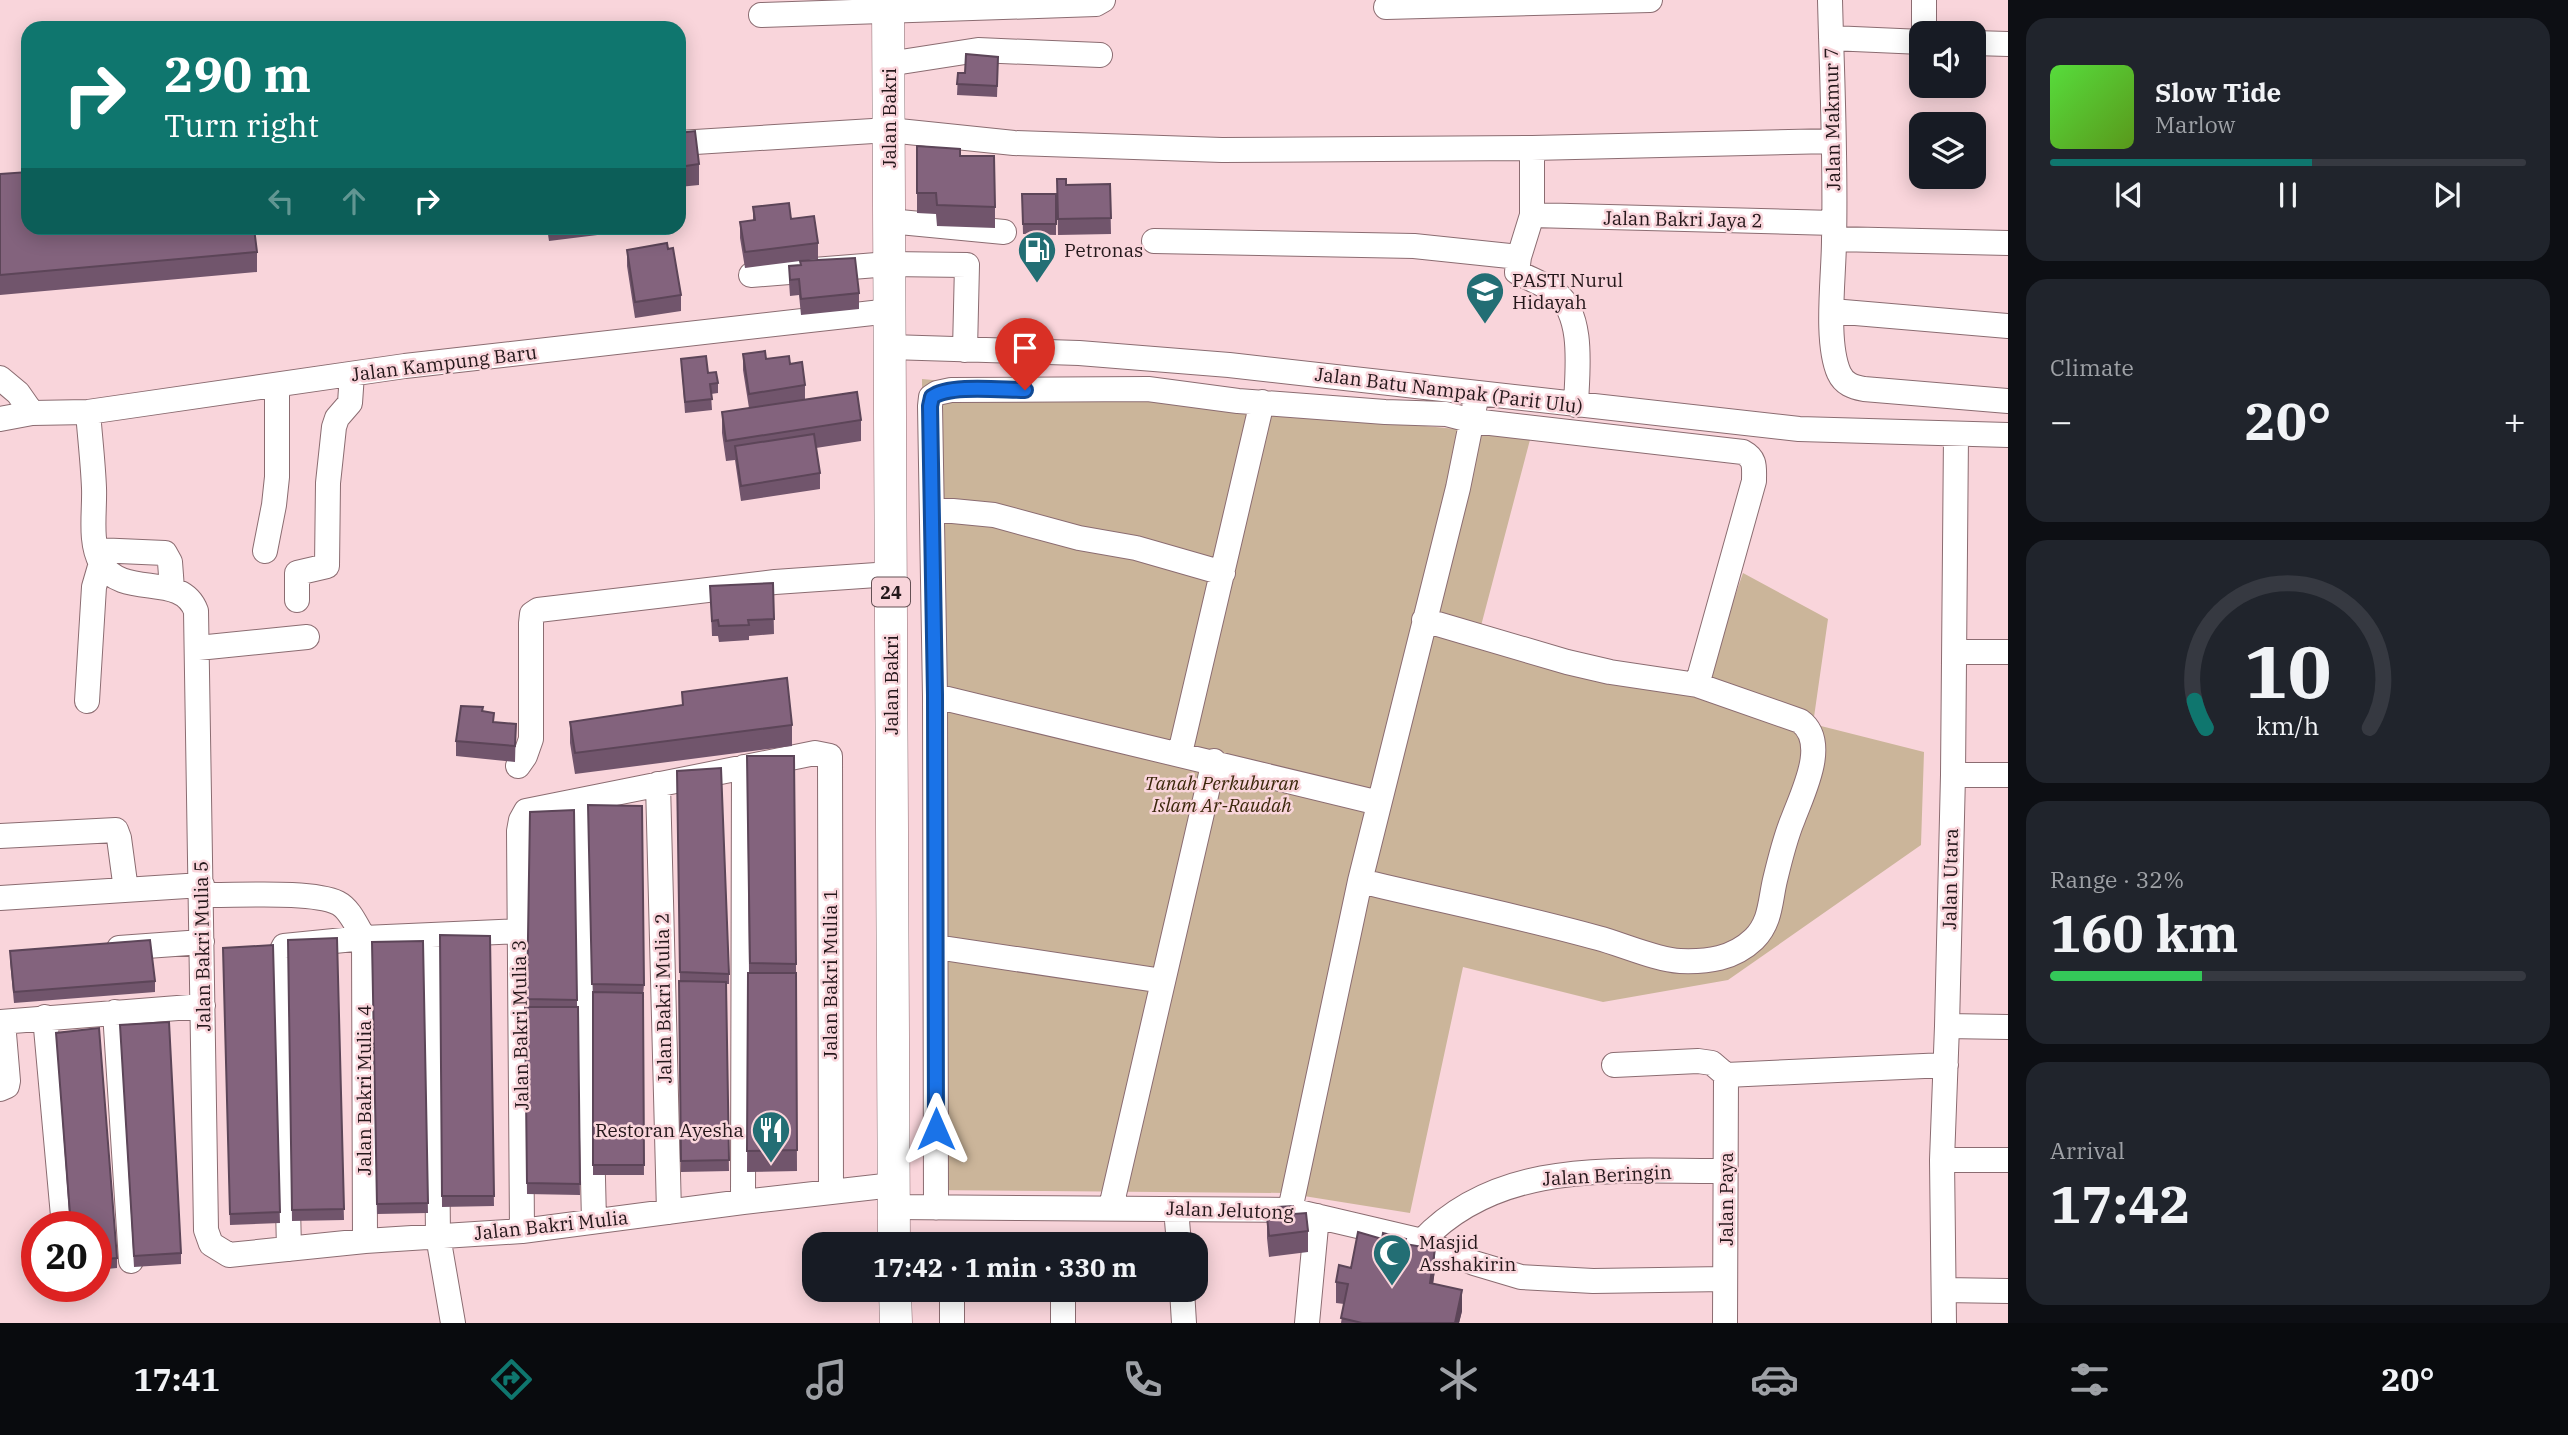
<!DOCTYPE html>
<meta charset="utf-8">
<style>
:root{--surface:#171b24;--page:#20242c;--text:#f1f3f6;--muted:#9ea1a6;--line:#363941;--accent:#0f766e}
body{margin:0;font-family:"IBM Plex Serif",serif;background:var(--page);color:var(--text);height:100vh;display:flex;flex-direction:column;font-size:26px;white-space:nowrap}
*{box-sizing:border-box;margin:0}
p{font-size:23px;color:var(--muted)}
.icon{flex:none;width:38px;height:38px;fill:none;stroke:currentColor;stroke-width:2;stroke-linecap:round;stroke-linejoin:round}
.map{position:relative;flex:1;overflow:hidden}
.details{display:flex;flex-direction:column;gap:18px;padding:18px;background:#0d0f14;width:560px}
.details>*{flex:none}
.banner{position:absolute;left:21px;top:21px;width:665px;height:214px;border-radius:21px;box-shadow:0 4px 18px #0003;background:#0f766e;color:#fff;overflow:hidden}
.controls{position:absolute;left:1909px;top:21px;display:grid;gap:14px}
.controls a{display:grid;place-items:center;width:77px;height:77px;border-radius:14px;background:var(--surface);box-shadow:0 4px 18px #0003;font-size:35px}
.speed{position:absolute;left:21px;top:1211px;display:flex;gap:14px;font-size:35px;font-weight:700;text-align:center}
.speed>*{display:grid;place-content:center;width:91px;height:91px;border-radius:50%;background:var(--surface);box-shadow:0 4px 18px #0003;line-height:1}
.speed .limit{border:10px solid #d22;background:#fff;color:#111}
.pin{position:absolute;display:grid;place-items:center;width:60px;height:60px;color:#fff;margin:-72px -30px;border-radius:50% 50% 50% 0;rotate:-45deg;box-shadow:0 0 7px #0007}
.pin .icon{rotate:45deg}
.me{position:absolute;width:77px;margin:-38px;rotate:0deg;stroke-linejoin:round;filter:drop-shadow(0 0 5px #0008)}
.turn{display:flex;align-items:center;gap:24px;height:147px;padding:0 28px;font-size:32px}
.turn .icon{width:91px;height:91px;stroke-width:2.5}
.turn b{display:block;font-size:49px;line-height:60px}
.lanes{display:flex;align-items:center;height:66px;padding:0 28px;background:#0003;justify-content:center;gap:35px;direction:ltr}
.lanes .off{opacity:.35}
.big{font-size:52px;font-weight:800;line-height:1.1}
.details .widget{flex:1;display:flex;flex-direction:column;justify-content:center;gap:10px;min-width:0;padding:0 24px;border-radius:21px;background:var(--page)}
.details .dial{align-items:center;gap:0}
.dial svg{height:182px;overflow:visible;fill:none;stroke:var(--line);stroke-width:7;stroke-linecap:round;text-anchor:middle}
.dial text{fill:var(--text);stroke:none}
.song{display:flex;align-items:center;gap:21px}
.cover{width:84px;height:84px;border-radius:10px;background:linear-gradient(135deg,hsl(110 70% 55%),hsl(90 70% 35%))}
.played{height:7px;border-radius:4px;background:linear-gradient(90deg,var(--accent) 55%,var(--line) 55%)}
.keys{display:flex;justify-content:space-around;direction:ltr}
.heat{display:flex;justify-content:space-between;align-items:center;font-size:38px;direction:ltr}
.charge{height:10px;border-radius:5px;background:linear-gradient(90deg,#34c759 32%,var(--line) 0)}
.trip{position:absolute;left:802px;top:1232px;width:406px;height:70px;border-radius:21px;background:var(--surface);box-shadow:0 4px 18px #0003;font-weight:800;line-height:70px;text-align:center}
.tab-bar{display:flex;height:112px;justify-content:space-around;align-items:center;background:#090b0e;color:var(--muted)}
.tab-bar .icon{width:49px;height:49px}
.tab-bar .active{color:var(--accent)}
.tab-bar b{font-size:32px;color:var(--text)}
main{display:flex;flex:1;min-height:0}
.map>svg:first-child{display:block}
.green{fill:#cbb59a}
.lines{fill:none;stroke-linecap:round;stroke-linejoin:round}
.minor-casing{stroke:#8b6c71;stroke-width:26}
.major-casing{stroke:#8b6c71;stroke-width:33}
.minor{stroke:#fff;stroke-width:24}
.major{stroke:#fff;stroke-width:32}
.wall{fill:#71556c}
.shaded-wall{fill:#5c4558}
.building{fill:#83637d;stroke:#5c4558;stroke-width:2}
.route-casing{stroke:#114b97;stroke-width:18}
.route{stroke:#1a73e8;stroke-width:12}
.labels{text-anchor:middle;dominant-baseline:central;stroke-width:5;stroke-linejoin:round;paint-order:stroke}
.shield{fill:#f9d5db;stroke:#645054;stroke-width:2}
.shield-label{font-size:18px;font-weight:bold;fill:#24171a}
.street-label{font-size:19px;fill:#24171a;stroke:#f9d5db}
.poi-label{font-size:19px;fill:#24171a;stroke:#f9d5db;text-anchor:start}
.park-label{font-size:19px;font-style:italic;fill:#3b270b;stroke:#f9d5db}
</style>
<main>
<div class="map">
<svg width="2008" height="1323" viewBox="0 0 2008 1323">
<rect width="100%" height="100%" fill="#f9d5db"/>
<path class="green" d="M922 379 1531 436 1477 641 1700 696 1743 573 1828 619 1813 724 1924 752 1921 845 1728 980 1603 1002 1463 967 1410 1213 1285 1193 926 1190Z"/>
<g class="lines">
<g class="minor-casing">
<path id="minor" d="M1830 0C1832 80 1836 160 1834 240 1834 276 1825 341 1839 373 1844 384 1853 387 1864 389L2008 401
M1924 0V33
M1386 7 1650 0
M761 15 1096 4 1103 0
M1831 38 1922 42
M1974 43 2008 44
M888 64 978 50 1100 55
M679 143 889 130 1014 143 1222 150 1532 148 1833 141
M1532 215 1834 223
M889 221 1004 232
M1835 239 2008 243
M1154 241 1414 246 1519 257 1532 215V148
M1519 257 1517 272C1529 279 1545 284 1556 293 1585 316 1577 372 1576 405
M751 275 889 264 967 265 965 350
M1832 311 2008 326
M890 347 1079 353 1229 365 1799 429 2008 435
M0 378 18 393 32 413
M88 412C90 438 93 463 94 488 95 511 89 542 101 563 123 600 181 571 196 611L206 1230 211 1244 229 1255 365 1241 522 1231 743 1202 893 1185
M0 419 32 413 88 412 405 366 890 311
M932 509 994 515 1079 538 1136 548 1223 573
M96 550 165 553 170 562 172 589
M265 551 274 505 277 477V385
M297 600V573L327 566 328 483 334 427 337 418 350 403 352 374
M198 648 307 637
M1955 652H2008
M935 696 1379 803
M87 701 94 587 101 563
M1180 753 1262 402
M518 766 525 756 531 739V623L532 614 538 610 775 582 891 574
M1953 775H2008
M658 784 669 1212
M584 800 594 1221
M0 836 116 830 119 838 126 890
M1360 881C1439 900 1519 916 1598 938 1621 944 1657 960 1680 961 1708 962 1733 959 1754 939 1771 922 1770 901 1775 880 1780 859 1785 838 1793 819 1803 792 1829 742 1800 721L1697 685 1610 672 1567 662 1424 620
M202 895C234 896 311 890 338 903 350 909 357 927 364 938L365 1241
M0 898 202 885
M435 936 438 1236 453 1323
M936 947 1163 981
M119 948 202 942
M115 1012 131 1261
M45 1017 64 1227
M0 1022 203 1006
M1947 1026 2008 1027
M1614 1065 1698 1061 1712 1063 1726 1075
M1726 1075 1946 1065
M0 1089 7 1086 8 1081 3 1022
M1942 1160H2008
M743 1202 744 767
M894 1207 1290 1210 1422 1241 1474 1263 1521 1277 1593 1281 1725 1279
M1111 1207 1214 761
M936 1208 935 696 930 406 931 397 937 393 951 390 1148 389 1238 401 1385 412 1446 414 1473 421 1743 452C1756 459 1754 467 1754 481L1697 685
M1176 1209 1179 1244
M1290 1210 1360 881 1458 488 1475 404
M522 1231 519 831 521 820 526 811 815 753 830 756 831 1191
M1422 1241C1501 1157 1620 1172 1726 1171
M289 1249 282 950 284 946 364 938 519 931
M952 1290V1323
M1182 1290 1184 1323
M1944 1290 2008 1291
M1063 1323V1290
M1307 1323 1317 1216
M1725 1323 1726 1075
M1944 1323 1942 1160 1947 1026 1953 775 1956 435"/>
</g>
<g class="major-casing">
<path id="major" d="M888 0 894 1244
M895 1290 896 1323"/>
</g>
<use href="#minor" class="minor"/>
<use href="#major" class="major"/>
</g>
<path class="wall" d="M998 68 997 97 957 95 958 73H965Z
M679 133 699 164V185L679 187Z
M917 146 960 156 995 207V228L937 226 936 214 917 213Z
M0 174 28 228H256H254L257 252V272L0 295Z
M1057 179 1066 185 1110 184 1111 234 1058 235Z
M679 191 681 203V224H679Z
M1022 194H1056V235L1023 234Z
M753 207 791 219 818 243V259L809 260 859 293V309L801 315 799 295 790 296 789 282V266L800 265V261L745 268 740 238V222L753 220Z
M547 228H654L549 241Z
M668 249 681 295V311L635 318 627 266V250Z
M743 354 790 364 805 385V400L861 420V441L816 448 820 473V489L741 501 735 460 726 461 722 433V412L749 408 743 370Z
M681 359 708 373 718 383V393L711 394 712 410 685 413Z
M773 583 774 634 749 636V640L719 642 718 636H712L710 586Z
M682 692 792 725V746L575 774 570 743V722L682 705Z
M483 711 494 722 516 724 515 762 456 756V741Z
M747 756 796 964 797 1171 747 1172 748 973H749Z
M677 771 729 974V984H726L729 1171 681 1172 679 991 680 981Z
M588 805 644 985 643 995 644 1175H593V1002Z
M574 810 580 1195 527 1194 525 1007H527L530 812Z
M440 935 490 936 494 1206 442 1207Z
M337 938 344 1220 292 1221 288 940Z
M423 941 428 1213 377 1214 372 942Z
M273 945 280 1223 230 1225 223 948Z
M10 951 155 981V992L14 1003 10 961Z
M120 1025 181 1253V1264L134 1267Z
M56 1033 117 1258V1268L96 1270V1227H70Z
M1278 1207 1294 1214 1308 1231V1252L1269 1257 1267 1238V1217L1278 1216Z
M1382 1239 1406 1244 1435 1270 1433 1284 1462 1311 1459 1323H1341L1344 1304 1336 1303V1282Z"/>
<path class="shaded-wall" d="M1435 1249V1270L1430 1304V1283Z
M1462 1290V1311L1459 1323H1455Z"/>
<path class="building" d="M966 54 998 57 997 86 957 84 958 73H965Z
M695 131 699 164 679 167V133Z
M917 146 960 149V156H994L995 207 937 205 936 193H917Z
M28 172V228H254L257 252 0 275V174Z
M1057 179H1066V185L1110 184 1111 218 1058 219Z
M1022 194H1056V224H1023Z
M789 203 791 219 814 216 818 243 745 252 740 222 755 220 753 207Z
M667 243 668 249 673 248 681 295 635 302 627 250Z
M855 258 859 293 801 299 799 279 790 280 789 266 801 265 800 261Z
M765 351 766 359 789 356 790 364 802 362 805 385 749 394 743 354Z
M706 356 708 373 716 372 718 383 710 384 712 399 685 402 681 359Z
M857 392 861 420 726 441 722 412Z
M814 434 820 473 741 486 735 446Z
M773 583 774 619 748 620 749 625 719 626 718 620 712 621 710 586Z
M787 678 792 725 575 753 570 722 683 705 682 692Z
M461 706 483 707 482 711 494 713 493 722 516 724 515 746 456 741Z
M747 756H794L796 964 750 963Z
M721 768 729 974 680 972 677 771Z
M588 805 642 806 644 985 592 984Z
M574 810 577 1000 527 999 530 812Z
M440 935 490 936 494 1196H442Z
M337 938 344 1209 292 1210 288 940Z
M150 940 155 981 14 992 10 951Z
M423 941 428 1203 377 1204 372 942Z
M273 945 280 1212 230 1214 223 948Z
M748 973H796L797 1150 747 1151Z
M679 981 726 982 729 1160 681 1161Z
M593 992 643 993 644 1165H593Z
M525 1007H578L580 1184 527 1183Z
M169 1022 181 1253 134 1256 120 1025Z
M99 1028 117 1258 96 1260V1227H71L56 1033Z
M1293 1206 1294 1214 1306 1213 1308 1231 1269 1236 1267 1217 1279 1216 1278 1207Z
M1358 1232 1382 1239 1383 1233 1406 1239 1405 1244 1435 1249 1430 1283 1462 1290 1455 1323H1362L1341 1318 1348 1284 1336 1282 1339 1265 1351 1268Z"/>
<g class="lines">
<g class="route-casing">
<path id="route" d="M936 1129 935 695 930 406 932 397C949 384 1002 390 1025 390"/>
</g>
<use href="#route" class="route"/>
</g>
<defs>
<g id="fuel-pin" transform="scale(2.0125)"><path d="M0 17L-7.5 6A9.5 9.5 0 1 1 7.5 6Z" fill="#236e74" stroke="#f9d5db"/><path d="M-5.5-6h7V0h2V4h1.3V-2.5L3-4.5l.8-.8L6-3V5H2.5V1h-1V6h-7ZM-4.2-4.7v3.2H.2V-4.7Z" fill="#fff"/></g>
<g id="school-pin" transform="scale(2.0125)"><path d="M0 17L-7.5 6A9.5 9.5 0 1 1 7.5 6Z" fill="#236e74" stroke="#f9d5db"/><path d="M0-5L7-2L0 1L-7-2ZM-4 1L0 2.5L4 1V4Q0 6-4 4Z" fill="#fff"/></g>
<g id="restaurant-pin" transform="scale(2.0125)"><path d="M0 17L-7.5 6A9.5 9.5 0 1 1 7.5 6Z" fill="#236e74" stroke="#f9d5db"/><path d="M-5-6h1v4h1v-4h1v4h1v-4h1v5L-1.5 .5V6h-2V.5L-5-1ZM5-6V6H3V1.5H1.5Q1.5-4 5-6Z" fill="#fff"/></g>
<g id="mosque-pin" transform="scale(2.0125)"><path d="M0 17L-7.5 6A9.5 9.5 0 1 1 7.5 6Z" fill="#236e74" stroke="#f9d5db"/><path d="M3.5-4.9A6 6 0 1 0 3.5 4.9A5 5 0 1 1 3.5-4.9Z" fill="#fff"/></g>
</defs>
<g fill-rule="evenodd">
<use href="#fuel-pin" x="1037" y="250"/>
<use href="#school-pin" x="1485" y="291"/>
<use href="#restaurant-pin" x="771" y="1130"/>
<use href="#mosque-pin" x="1392" y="1253"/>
</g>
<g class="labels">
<rect class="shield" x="872" y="577.5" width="38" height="29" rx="5"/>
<g class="shield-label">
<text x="891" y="592">24</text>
</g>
<g class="street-label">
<text transform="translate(889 118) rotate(-90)">Jalan Bakri</text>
<text transform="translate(1832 119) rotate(-91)">Jalan Makmur 7</text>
<text transform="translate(1683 219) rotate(1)">Jalan Bakri Jaya 2</text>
<text transform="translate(444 363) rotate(-7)">Jalan Kampung Baru</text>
<text transform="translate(1449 390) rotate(7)">Jalan Batu Nampak (Parit Ulu)</text>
<text transform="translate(891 685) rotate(-90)">Jalan Bakri</text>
<text transform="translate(1950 879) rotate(-89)">Jalan Utara</text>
<text transform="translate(202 946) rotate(-91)">Jalan Bakri Mulia 5</text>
<text transform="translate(830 974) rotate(-90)">Jalan Bakri Mulia 1</text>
<text transform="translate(663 998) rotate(-91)">Jalan Bakri Mulia 2</text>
<text transform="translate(520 1025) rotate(-91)">Jalan Bakri Mulia 3</text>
<text transform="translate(364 1090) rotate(-90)">Jalan Bakri Mulia 4</text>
<text transform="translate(1607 1175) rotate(-3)">Jalan Beringin</text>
<text transform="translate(1726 1199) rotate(-90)">Jalan Paya</text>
<text transform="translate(1230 1210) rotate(2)">Jalan Jelutong</text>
<text transform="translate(551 1225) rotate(-6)">Jalan Bakri Mulia</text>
</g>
<g class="poi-label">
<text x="1064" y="250">Petronas</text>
<text x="1512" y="280">PASTI Nurul<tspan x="1512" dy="22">Hidayah</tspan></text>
<text x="744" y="1130" text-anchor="end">Restoran Ayesha</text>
<text x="1419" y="1242">Masjid<tspan x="1419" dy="22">Asshakirin</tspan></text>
</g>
<g class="park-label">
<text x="1222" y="783">Tanah Perkuburan<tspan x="1222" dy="22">Islam Ar-Raudah</tspan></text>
</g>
</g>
</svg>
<div class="controls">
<a><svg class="icon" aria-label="sound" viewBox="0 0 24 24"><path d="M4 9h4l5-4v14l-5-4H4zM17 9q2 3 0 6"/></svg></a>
<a><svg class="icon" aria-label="layers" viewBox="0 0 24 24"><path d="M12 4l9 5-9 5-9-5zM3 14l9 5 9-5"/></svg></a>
</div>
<div class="speed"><div class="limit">20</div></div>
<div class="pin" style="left:1025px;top:390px;background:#d93025"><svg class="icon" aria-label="arrive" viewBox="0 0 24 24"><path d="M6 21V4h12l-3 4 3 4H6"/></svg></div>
<svg class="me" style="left:936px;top:1129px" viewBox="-20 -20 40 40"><path d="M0-17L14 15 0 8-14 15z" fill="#1a73e8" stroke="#fff" stroke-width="4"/></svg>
<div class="trip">17:42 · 1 min · 330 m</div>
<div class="banner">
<div class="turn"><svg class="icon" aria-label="right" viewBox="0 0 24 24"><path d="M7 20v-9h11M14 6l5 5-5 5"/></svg><div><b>290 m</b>Turn right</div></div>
<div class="lanes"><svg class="icon off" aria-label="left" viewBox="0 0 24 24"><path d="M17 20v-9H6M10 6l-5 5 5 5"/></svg><svg class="icon off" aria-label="ahead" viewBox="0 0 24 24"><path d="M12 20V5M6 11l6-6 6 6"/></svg><svg class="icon" aria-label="right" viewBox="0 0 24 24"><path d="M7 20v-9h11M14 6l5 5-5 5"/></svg></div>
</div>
</div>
<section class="details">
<div class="widget">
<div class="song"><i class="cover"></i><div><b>Slow Tide</b><p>Marlow</p></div></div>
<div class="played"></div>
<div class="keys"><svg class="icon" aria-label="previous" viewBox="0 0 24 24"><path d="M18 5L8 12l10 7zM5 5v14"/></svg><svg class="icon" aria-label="pause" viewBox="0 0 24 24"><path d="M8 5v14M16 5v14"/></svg><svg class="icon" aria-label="next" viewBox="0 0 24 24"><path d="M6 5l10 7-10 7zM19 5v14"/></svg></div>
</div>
<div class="widget"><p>Climate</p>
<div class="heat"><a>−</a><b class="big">20°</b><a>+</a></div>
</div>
<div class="widget dial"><svg viewBox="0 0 100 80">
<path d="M14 69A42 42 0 1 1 86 69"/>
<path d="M14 69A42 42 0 0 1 9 57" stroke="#0f766e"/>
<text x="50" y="56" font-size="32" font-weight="700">10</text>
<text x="50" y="72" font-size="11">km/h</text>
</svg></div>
<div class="widget"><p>Range · 32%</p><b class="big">160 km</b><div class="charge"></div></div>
<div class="widget"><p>Arrival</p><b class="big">17:42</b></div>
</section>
</main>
<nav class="tab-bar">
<b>17:41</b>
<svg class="icon active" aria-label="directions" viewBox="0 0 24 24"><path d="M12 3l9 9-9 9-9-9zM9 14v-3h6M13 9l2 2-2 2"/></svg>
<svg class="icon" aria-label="music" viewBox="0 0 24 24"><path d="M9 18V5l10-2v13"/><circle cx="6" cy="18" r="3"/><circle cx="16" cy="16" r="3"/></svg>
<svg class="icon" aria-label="phone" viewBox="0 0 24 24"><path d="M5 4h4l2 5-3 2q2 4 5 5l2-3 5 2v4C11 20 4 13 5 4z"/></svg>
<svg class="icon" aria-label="climate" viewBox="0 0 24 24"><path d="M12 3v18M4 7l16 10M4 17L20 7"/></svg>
<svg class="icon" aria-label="car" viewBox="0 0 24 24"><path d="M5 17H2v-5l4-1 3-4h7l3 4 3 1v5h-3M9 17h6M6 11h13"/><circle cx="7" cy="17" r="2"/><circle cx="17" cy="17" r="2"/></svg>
<svg class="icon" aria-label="filters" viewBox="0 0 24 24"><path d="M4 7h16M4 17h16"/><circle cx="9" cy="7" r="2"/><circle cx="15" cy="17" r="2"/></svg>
<b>20°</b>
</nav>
